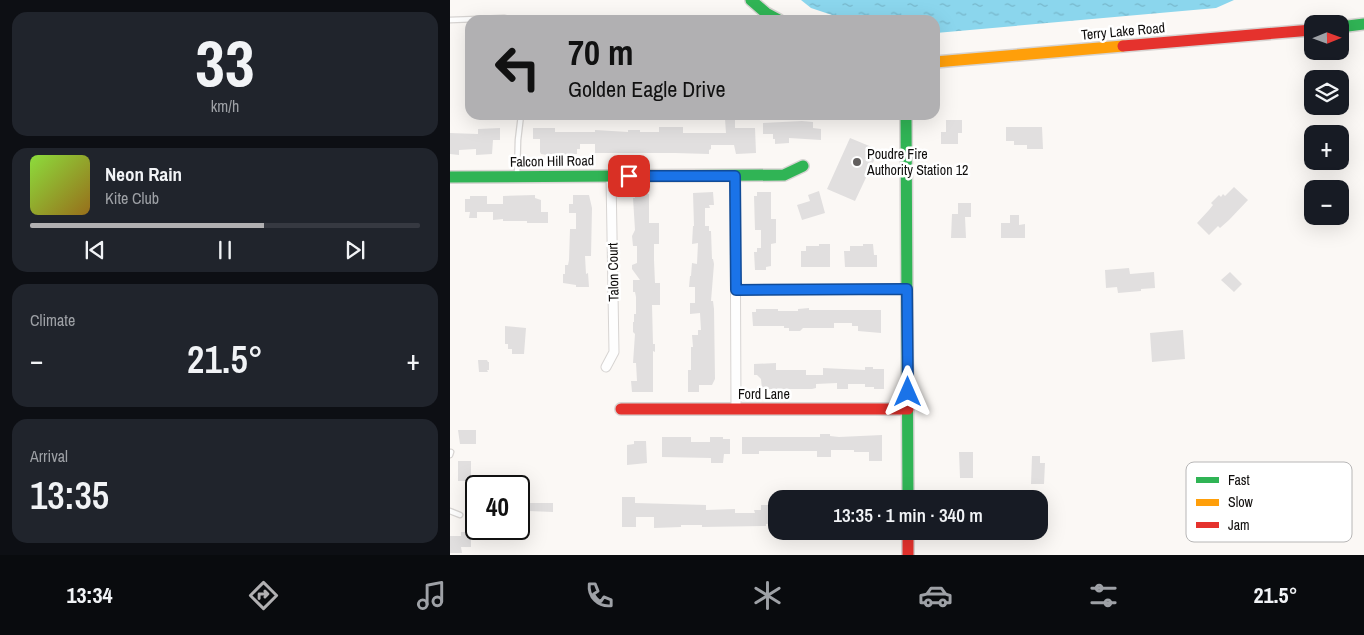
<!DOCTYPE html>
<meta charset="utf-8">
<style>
:root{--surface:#171b24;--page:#20242c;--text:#f1f3f6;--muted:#9ea1a6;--line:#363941;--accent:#b1b0b2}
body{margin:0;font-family:"Archivo Narrow",sans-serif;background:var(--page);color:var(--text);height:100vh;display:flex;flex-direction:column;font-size:19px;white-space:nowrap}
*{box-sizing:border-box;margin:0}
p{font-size:16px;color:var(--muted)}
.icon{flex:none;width:28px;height:28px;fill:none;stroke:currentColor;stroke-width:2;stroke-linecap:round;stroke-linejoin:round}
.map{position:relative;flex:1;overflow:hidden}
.side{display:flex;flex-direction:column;gap:12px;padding:12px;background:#0d0f14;width:450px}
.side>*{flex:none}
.hud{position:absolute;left:15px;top:15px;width:475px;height:105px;border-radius:15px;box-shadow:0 5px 20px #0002;background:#b1b0b2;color:#111;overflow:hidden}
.needle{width:32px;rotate:89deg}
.tools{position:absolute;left:854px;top:15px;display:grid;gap:10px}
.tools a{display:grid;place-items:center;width:45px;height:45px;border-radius:10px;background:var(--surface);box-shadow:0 5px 20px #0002;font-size:25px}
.speed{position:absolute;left:15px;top:475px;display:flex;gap:10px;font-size:25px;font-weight:700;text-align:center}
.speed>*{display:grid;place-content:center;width:65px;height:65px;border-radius:50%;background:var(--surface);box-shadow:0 5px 20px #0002;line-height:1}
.speed .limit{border:2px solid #111;border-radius:8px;background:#fff;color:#111}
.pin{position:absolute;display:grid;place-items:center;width:42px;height:42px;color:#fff;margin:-21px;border-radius:10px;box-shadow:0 2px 8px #0006}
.me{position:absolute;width:55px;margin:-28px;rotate:0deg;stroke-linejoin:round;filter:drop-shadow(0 0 4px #0008)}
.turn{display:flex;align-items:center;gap:18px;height:105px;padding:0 20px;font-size:22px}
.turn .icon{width:65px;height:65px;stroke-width:2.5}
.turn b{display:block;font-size:35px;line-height:42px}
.big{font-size:38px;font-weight:600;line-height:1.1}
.side .card{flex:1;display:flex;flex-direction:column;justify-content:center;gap:8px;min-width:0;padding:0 18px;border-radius:15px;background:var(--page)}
.side .dial{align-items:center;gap:0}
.dial b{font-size:65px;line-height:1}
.song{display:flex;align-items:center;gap:15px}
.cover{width:60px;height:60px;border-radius:8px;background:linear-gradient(135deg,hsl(90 70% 55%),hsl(40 70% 35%))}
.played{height:5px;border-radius:2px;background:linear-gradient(90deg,var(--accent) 60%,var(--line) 60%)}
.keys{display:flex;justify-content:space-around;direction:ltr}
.heat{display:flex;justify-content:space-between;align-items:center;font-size:28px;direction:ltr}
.trip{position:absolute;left:318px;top:490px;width:280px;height:50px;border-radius:15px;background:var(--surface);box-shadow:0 5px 20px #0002;font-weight:600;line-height:50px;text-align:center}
.tab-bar{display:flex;height:80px;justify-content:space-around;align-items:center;background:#090b0e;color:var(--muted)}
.tab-bar .icon{width:35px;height:35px}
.tab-bar .on{color:var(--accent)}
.tab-bar b{font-size:22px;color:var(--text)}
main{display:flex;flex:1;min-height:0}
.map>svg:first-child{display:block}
.water{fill:url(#water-ripples)}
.building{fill:#e1dfdf}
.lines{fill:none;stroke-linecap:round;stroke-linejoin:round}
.lane-casing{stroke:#d7d4d2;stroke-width:7}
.street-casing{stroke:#d7d4d2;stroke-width:11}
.fast-casing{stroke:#d7d4d2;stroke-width:14}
.slow-casing{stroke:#d7d4d2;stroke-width:14}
.jam-casing{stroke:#d7d4d2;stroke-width:14}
.lane{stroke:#fefefe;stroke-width:4.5}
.street{stroke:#fefefe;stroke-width:9}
.fast{stroke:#30b455;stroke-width:11}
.slow{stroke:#ff9f0a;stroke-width:11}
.jam{stroke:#e5322d;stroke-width:11}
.route-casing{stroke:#114b97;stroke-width:12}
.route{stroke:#1a73e8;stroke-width:9}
.poi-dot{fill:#625f5e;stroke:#fff;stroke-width:2}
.labels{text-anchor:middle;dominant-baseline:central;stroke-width:5;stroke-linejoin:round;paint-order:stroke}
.street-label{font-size:14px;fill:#0f0d0c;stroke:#fff}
.poi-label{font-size:14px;fill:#0f0d0c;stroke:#fff;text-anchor:start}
.key{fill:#fff;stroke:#b7b6b6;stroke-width:1}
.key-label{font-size:14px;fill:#0f0d0c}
</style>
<main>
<section class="side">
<div class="card dial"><b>33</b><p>km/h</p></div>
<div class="card">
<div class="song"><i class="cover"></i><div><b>Neon Rain</b><p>Kite Club</p></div></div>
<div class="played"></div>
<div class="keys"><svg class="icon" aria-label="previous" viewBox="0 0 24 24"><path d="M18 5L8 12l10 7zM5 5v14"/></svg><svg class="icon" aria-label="pause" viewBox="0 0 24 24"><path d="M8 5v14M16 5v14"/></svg><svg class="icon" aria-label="next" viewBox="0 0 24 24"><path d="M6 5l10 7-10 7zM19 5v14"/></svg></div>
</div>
<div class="card"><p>Climate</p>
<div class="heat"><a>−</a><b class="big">21.5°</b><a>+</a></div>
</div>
<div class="card"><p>Arrival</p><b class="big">13:35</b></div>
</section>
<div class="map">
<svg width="914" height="555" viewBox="0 0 914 555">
<defs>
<pattern id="water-ripples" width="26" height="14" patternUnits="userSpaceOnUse" patternTransform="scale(1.25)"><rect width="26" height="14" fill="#8bd6ed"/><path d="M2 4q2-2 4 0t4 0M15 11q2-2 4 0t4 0" fill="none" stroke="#77b6ca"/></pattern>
</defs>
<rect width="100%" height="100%" fill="#fbf8f5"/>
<path class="water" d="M351 0H784L766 8 486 33 485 20H397L361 8Z"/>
<path class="building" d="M285 118V128H305L306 153 286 154 284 145H261V149L259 150V154L225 153H145V144H130V149H127V154L97 155 91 154 90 152V139H83V128H105V132H145V130L178 132V130H190V132H209V127H233V133H276L275 119Z
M496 120H512V133H508V144H491V132H496Z
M352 121 363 122V128L371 129V140L339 138V143L325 144V139H323V134H313V123Z
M556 127H592L593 149H577V145H564V141H556Z
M50 128V140H43L42 154 26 155V149L9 150V155L0 154V133L28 134V129Z
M400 138 429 150 405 201 377 189Z
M784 187 798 200 779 220 770 228 768 226 759 235 747 223 759 210 763 205 761 203 769 195 771 197 773 194 775 196Z
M369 191 375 213 352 220 347 205 360 201 358 195Z
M263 192 264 205H259L260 208H255V226H259V231H261L262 259H263L264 264 261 301H263L264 309 265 379 262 385H249V392H238V370H241V347H243L242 335H248V330H251L250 313 240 314V303H245V287H239L240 276H241L242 263 247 264 248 243 242 244 243 226H244L243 193Z
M307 192H321V219H326V243L321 244V266L316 267V270H305L304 252H307V248H311V230H305L304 196H307Z
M185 194H199V223H209V244H204V260L205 283H210V305H202L203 344H205V352L203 351V392H182L181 381H187L186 363H183L185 334 183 332V322H184V314H186V297L185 292H183V280H190L182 269V265L187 263V246H183L182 236 185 230 183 198H185Z
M85 195V198L91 200V212H98V223H77V221H53V219L43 220V212H27V218H19L20 212H15V199H20V196H37V204H53V196Z
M123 195H139L142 208 141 256H135L136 274 138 273 139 287H126V285L113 283V274H115V265H118L119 260 120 229H126V213H119V204H123Z
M508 203H521V217H515L516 238H501L502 214H508Z
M560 215H569V225L575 224V238H551V223H560Z
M369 244H380V267H351V251H356V246H369Z
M413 244H423L424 255H427V267H395L394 251H400V246H413Z
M679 268 680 274 704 272 705 288 691 289V291L668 293 667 287 656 288 655 270Z
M780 272 792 284 784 292 771 280Z
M359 308V310H431V333L408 331V326H402V323H384V328H353L350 331H339V328H334V326H303L302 312H306V309H328V311H348V309Z
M55 326 76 328 74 354H62V349H58V344H55Z
M733 330 735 359 702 362 700 333Z
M28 360H37L38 362H39V370H37L38 372H29Z
M326 363V370H356V375H373V368L415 370V367H423V369H434V389H424V387H415V384H398V389H387V383L366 384V388L362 389H312L311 379 307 375H304V364Z
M8 430H26V444H10Z
M370 434H380V436L389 437 432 435V461H419V452H404V450H381V457H367V451H309V454H292V437H370Z
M212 437H241V442H260V437H273V439H280V454H274L273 463H261V458L212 457Z
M184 441H196L197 463 177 465V445L184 444Z
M509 452H523V478H510Z
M582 456H590V463H595L594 484H581Z
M8 461H21V481H8Z
M172 497H185V503L256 505V510L285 509V513H305L304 510H311V505H321V510L326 509V523L316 524V526L252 527V525H231V527L204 528V517H186V527H172Z
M79 503H103V512L79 511Z
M11 532H21V547H11L12 553H0V536H11Z"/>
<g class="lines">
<g class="lane-casing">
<path id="lane" d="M0 20 54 18 67 20
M67 176 68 140 71 115
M0 455 1 452
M0 511 10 515"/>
</g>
<g class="street-casing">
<path id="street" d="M285 176 286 408
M286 290 457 289
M156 367 164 352 161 176"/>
</g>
<g class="fast-casing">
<path id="fast" d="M301 0 316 13 329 20
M890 27 914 24
M456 115 458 499
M0 177 334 175 353 166"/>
</g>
<g class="slow-casing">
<path id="slow" d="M485 62 673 46"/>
</g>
<g class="jam-casing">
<path id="jam" d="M673 46 862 30
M171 409H458
M458 531V555"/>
</g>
<use href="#lane" class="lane"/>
<use href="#street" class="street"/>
<use href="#fast" class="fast"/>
<use href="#slow" class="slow"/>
<use href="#jam" class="jam"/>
</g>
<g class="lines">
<g class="route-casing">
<path id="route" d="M179 176H285L286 290 457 289 458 392"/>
</g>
<use href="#route" class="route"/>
</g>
<circle class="poi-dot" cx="407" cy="162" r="5"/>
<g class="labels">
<g class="street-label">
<text transform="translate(673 31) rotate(-5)">Terry Lake Road</text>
<text transform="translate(102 161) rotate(-1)">Falcon Hill Road</text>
<text transform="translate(163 272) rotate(-91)">Talon Court</text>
<text x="314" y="394">Ford Lane</text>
</g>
<g class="poi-label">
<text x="417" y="154">Poudre Fire<tspan x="417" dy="16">Authority Station 12</tspan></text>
</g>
</g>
<rect x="736" y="462" width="166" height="80" rx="8" class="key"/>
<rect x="746" y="477" width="23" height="6" fill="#30b455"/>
<rect x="746" y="499" width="23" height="7" fill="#ff9f0a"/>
<rect x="746" y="522" width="23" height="6" fill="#e5322d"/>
<g class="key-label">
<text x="778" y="485">Fast</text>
<text x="778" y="507">Slow</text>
<text x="778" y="530">Jam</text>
</g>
</svg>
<div class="tools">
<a><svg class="needle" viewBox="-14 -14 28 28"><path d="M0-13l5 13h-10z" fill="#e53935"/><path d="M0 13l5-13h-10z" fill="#9ea1a6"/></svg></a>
<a><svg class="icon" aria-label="layers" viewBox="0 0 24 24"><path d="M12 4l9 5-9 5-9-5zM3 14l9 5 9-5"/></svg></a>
<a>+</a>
<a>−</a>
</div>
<div class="speed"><div class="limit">40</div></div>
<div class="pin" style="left:179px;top:176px;background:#d93025"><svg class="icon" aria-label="arrive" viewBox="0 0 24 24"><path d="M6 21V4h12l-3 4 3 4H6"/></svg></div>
<svg class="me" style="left:458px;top:392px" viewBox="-20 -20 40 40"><path d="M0-17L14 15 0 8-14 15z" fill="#1a73e8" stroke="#fff" stroke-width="4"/></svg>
<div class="trip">13:35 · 1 min · 340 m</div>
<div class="hud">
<div class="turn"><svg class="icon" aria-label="left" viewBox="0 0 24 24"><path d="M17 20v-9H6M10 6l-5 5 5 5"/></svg><div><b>70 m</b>Golden Eagle Drive</div></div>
</div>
</div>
</main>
<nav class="tab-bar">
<b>13:34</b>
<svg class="icon on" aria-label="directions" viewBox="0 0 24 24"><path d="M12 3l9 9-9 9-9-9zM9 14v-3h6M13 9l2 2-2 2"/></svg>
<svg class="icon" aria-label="music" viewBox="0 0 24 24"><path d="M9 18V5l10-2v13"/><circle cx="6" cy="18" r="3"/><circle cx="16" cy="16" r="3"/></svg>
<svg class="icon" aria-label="phone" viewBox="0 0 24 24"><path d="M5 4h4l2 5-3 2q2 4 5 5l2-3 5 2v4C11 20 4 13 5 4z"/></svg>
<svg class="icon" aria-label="climate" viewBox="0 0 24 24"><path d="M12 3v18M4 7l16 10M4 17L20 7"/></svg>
<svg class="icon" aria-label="car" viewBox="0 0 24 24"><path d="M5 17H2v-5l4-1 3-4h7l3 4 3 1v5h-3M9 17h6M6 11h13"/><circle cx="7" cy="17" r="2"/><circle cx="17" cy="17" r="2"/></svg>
<svg class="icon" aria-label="filters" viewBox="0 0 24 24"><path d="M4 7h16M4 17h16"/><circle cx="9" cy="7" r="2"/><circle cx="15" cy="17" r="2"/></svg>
<b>21.5°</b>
</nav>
